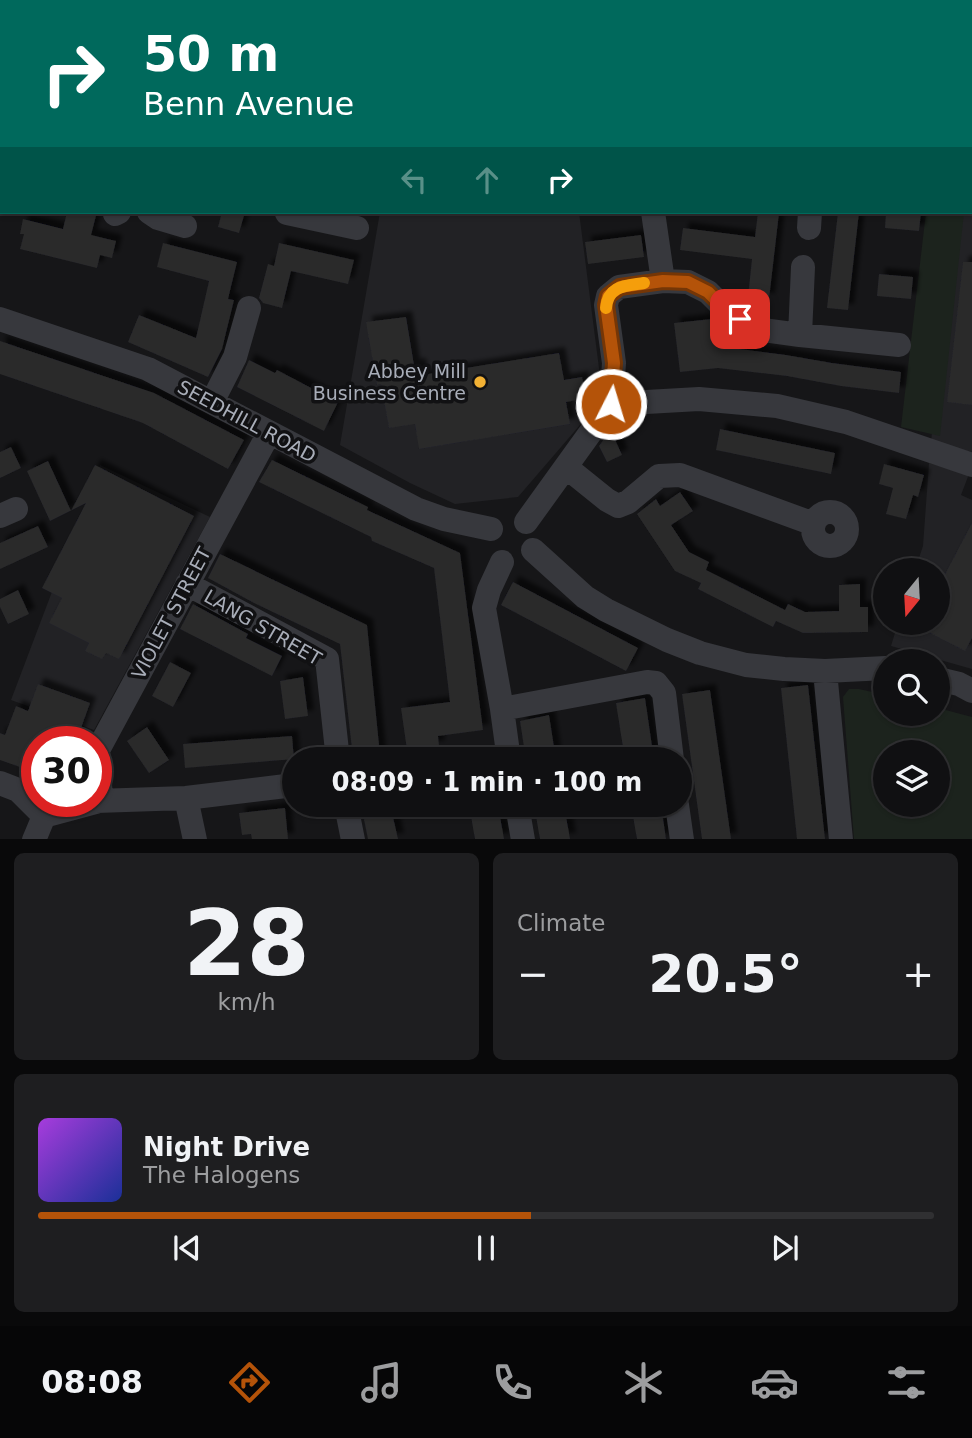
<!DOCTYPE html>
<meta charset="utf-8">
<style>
:root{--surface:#101012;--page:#1e1e20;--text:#f1f3f6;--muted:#9c9d9f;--line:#303032;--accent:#b45309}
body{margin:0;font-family:"DejaVu Sans",sans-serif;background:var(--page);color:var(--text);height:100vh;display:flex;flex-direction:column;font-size:26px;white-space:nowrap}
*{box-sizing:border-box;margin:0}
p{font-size:23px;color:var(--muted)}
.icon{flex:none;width:38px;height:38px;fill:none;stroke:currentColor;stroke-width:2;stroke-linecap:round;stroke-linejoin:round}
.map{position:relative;height:839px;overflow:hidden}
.drawer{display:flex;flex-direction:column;gap:14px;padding:14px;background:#09090a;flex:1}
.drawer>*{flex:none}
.hud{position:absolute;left:0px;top:0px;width:973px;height:214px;box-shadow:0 2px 5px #0004,0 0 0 2px var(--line);background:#00695c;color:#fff;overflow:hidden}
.needle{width:46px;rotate:198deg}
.tools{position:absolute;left:873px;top:558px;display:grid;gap:14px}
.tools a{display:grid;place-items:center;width:77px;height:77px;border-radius:50%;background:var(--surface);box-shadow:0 2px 5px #0004,0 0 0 2px var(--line);font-size:35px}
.speed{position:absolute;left:21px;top:726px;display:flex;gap:14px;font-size:35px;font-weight:700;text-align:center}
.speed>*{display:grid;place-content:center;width:91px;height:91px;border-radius:50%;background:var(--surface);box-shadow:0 2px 5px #0004,0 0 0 2px var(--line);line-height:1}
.speed .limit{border:10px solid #d22;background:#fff;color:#111}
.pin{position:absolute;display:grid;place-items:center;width:60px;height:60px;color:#fff;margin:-30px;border-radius:14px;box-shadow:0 4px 10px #0006}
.me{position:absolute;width:77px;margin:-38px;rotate:5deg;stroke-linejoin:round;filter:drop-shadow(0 0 5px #0008)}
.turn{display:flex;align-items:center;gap:24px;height:147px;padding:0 28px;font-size:32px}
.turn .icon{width:91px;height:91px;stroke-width:2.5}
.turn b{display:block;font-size:49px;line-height:60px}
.lanes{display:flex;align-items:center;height:66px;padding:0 28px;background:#0003;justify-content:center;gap:35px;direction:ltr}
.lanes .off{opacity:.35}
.big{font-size:52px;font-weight:600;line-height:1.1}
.drawer .card{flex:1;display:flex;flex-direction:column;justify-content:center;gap:10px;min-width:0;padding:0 24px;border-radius:10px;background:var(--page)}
.drawer .dial{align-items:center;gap:0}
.dial b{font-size:91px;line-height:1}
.song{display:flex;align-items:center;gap:21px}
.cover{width:84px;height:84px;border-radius:10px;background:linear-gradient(135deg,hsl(280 70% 55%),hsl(230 70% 35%))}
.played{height:7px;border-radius:4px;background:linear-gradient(90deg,var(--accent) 55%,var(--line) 55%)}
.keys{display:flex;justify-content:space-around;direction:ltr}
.heat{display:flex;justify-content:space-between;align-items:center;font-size:38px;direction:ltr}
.drawer .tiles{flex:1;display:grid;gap:14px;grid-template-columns:1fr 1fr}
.card:last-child{grid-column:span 2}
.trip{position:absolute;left:282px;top:747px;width:410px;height:70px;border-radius:35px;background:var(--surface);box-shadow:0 2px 5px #0004,0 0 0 2px var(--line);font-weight:600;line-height:70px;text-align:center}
.tabs{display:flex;height:112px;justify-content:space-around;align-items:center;background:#060607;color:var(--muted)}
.tabs .icon{width:49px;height:49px}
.tabs .current{color:var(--accent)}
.tabs b{font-size:32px;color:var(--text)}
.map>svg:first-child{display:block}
.built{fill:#222225}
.green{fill:#1c231d;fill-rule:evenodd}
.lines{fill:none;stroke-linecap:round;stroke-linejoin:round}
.river{stroke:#2c353c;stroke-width:30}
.building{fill:#29292c;filter:url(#shadow)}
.minor{stroke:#37383d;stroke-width:24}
.route-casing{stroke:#753606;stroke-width:18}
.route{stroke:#b45309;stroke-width:12}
.slow{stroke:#f59e0b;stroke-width:12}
.poi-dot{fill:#f2b134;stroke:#111113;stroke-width:2.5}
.labels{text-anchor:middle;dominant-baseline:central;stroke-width:7;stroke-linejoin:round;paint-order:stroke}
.poi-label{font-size:19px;fill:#a8adb8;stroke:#111113;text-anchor:end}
.street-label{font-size:19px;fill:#a8adb8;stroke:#111113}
</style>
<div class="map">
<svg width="972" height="840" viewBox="0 0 972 840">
<defs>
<filter id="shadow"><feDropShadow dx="6" dy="-6" stdDeviation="2" flood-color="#0009"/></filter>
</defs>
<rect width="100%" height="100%" fill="#161618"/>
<path class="built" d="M971 53H972V452L931 444 949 212H971Z
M380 212H579L600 376 598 404 518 497 455 504 410 483 340 445Z
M929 463 969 474 961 495 972 500V669L891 646 898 623H938V570H915L923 546Z
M100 465 210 517 94 730 11 700Z"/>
<path class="green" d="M414 0H564V2H413Z
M779 0H972V18L971 2H784Z
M926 212H964L940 436 901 427Z
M849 689H859L885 695 886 714H938V708L972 717V839H854L843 697ZM938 752V805H886V752Z"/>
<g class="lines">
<path class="river" d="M699 0 702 2"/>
</g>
<path class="building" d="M67 212H97L91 235 116 241 112 258 100 255 97 268 20 249 24 234H20L23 219 63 229Z
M222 212H245L239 233 218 227Z
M758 212 779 213 769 299 748 297 752 259 680 250 683 228 755 237Z
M838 212H859L848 310 827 308Z
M886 212H921L919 231 885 228Z
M641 235 644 257 588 264 585 242Z
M163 243 237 262 228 299 234 300 222 349 208 377 128 342 139 315 196 338 209 281 157 267Z
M279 243 354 260 348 284 291 271 282 308 263 303 259 298 268 264 274 266Z
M963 262H972V405L947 402Z
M879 274 913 277 911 299 877 296Z
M406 317 414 365 420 364 422 375 559 353 564 380 582 377 586 398 566 402 570 424 419 449 415 424 389 428 381 384 377 385 366 322Z
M712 319 716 346 786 355 832 363 901 372 899 393 841 386 787 376 718 368 680 372 674 323Z
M0 341 154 393 244 440 228 469 143 423 0 374Z
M249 360 275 373 277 370 338 402 324 431 237 387Z
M720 429 835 453 831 474 716 450Z
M612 433 622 455 607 462 599 446 606 436Z
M11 447 21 468 0 478V452Z
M272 460 368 507 367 510 460 553 483 730 438 736 439 746 407 750 401 708 450 702 434 568 372 541 371 537 259 482Z
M48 461 71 511 95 465 194 516 119 659 106 653 102 659 85 651 89 643 49 623 62 598 42 588 86 503 50 521 27 471Z
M884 464 924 475 918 497 913 495 906 519 886 514 893 488 879 484Z
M680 492 693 511 671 525 689 552 709 562 706 570 785 610 788 604 805 612 839 611V585L860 584V607H868V632L803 633 776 621 773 627 698 589 701 583 675 571 637 514 656 499 660 506Z
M972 523V638L965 651 911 623H938V599L947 583 942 580Z
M38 526 48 547 0 569V543Z
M220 554 367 625 380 755 353 758 340 644 254 603 208 578Z
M513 582 638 648 626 671 501 605Z
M18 590 29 614 8 624 0 607V599Z
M193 604 248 634 246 638 282 656 272 676 180 629Z
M170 662 191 673 173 707 152 696Z
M303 677 308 716 285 719 280 681Z
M38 684 90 703 76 742H37V773L0 760V733L5 735 16 706 28 711Z
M808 685 825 839H797L781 688Z
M710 690 731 839H702L682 694Z
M645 698 654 760H625L616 703Z
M549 715 556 760H526L520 721Z
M147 727 169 760 149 773 127 741Z
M292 736 294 759 185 768 183 744Z
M361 805H423L424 813 393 817 398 839H368Z
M469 805H498L504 839H475Z
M534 805H564L570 839H540Z
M631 805H661L666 839H637Z
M285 808 288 839H252L251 834 242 835 239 813Z"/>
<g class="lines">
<path class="minor" d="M84 2V0
M347 2V0
M0 32 2 33
M149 212 158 218 185 226
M653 212 663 281
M287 213 357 228
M115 214 119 212
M809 228 810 212
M0 319 148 369 416 509 444 519 491 529
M800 335 899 345
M212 402 235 357 249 308
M611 404 699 399 777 406 846 422 972 465
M566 467 607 500 618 506 628 502 659 476 680 475 814 524
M813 529a17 17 0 1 1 34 0a17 17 0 1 1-34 0Z
M0 516 16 509
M526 522 611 404 614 363 606 305 608 296 619 287 663 281 688 282 708 292 728 312 756 329 800 335 803 267
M533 550 585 597 606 610 667 640 700 653 746 665 784 669 825 671 886 668
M502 562 489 590 484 608 502 709 509 760
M187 584 327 659 338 760
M825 671 841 840
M938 679 959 684 972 691
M502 709 647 682 656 683 664 693 672 760
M476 760 508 755
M0 783 18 790 44 816
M186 798 195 840
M101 800 98 750 269 433
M96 801 186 798 294 785
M346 805 353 840
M517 805 523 840
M677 805 682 840
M44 816 96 802
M34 840 44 816"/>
</g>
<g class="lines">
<g class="route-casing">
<path id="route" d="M611 404 614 363 606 305 608 296 620 287 663 281 688 282 708 292 728 312 740 319"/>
</g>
<use href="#route" class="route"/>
<path class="slow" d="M606 308C608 285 626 286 644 283"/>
</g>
<circle class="poi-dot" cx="480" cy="382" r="7"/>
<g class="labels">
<g class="poi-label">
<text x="466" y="371">Abbey Mill<tspan x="466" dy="22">Business Centre</tspan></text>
</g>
<g class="street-label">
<text transform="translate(247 421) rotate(28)">SEEDHILL ROAD</text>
<text transform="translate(171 613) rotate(-62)">VIOLET STREET</text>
<text transform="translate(263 627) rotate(30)">LANG STREET</text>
</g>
</g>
</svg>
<div class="tools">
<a><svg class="needle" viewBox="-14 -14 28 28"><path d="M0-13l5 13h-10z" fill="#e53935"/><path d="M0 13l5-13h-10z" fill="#9c9d9f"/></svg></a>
<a><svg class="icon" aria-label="search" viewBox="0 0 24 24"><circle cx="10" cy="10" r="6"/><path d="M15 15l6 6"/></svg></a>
<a><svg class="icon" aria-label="layers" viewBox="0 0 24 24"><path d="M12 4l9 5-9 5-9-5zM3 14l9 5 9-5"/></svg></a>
</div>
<div class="speed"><div class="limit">30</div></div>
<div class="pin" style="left:740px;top:319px;background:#d93025"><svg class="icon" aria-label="arrive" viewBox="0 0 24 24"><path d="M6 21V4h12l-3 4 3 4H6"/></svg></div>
<svg class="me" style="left:611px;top:404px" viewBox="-20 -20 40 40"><circle r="17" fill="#b45309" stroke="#fff" stroke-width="3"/><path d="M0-11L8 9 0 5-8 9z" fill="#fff"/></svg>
<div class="trip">08:09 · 1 min · 100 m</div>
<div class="hud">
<div class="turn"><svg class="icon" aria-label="right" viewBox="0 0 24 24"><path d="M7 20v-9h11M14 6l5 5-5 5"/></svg><div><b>50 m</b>Benn Avenue</div></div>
<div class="lanes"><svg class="icon off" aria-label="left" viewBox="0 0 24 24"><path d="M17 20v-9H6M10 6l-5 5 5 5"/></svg><svg class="icon off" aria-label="ahead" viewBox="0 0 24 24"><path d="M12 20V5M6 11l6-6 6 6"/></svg><svg class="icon" aria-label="right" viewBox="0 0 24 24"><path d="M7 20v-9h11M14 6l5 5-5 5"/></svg></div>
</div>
</div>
<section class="drawer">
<div class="tiles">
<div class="card dial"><b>28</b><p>km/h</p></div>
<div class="card"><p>Climate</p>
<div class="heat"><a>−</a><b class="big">20.5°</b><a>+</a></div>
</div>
<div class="card">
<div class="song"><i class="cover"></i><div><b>Night Drive</b><p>The Halogens</p></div></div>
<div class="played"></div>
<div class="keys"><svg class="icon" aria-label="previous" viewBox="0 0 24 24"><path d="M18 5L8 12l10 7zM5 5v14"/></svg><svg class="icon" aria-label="pause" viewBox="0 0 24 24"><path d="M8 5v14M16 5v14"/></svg><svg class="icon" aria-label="next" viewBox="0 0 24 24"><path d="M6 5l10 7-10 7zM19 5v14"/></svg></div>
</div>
</div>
</section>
<nav class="tabs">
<b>08:08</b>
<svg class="icon current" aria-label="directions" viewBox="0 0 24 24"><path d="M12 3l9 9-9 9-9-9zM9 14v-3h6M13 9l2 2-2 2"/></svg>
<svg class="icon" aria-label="music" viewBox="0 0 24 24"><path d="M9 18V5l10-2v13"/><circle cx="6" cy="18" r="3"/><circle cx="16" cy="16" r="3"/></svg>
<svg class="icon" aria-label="phone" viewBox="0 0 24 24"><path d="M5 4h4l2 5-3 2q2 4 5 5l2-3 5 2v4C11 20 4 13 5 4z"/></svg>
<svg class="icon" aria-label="climate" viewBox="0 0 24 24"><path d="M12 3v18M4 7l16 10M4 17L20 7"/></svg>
<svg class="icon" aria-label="car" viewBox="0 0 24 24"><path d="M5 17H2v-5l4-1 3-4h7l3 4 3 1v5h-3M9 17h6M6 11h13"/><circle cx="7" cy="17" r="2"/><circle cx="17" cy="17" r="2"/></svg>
<svg class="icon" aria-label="filters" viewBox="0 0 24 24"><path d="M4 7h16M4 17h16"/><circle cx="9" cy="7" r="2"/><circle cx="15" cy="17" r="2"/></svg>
</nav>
